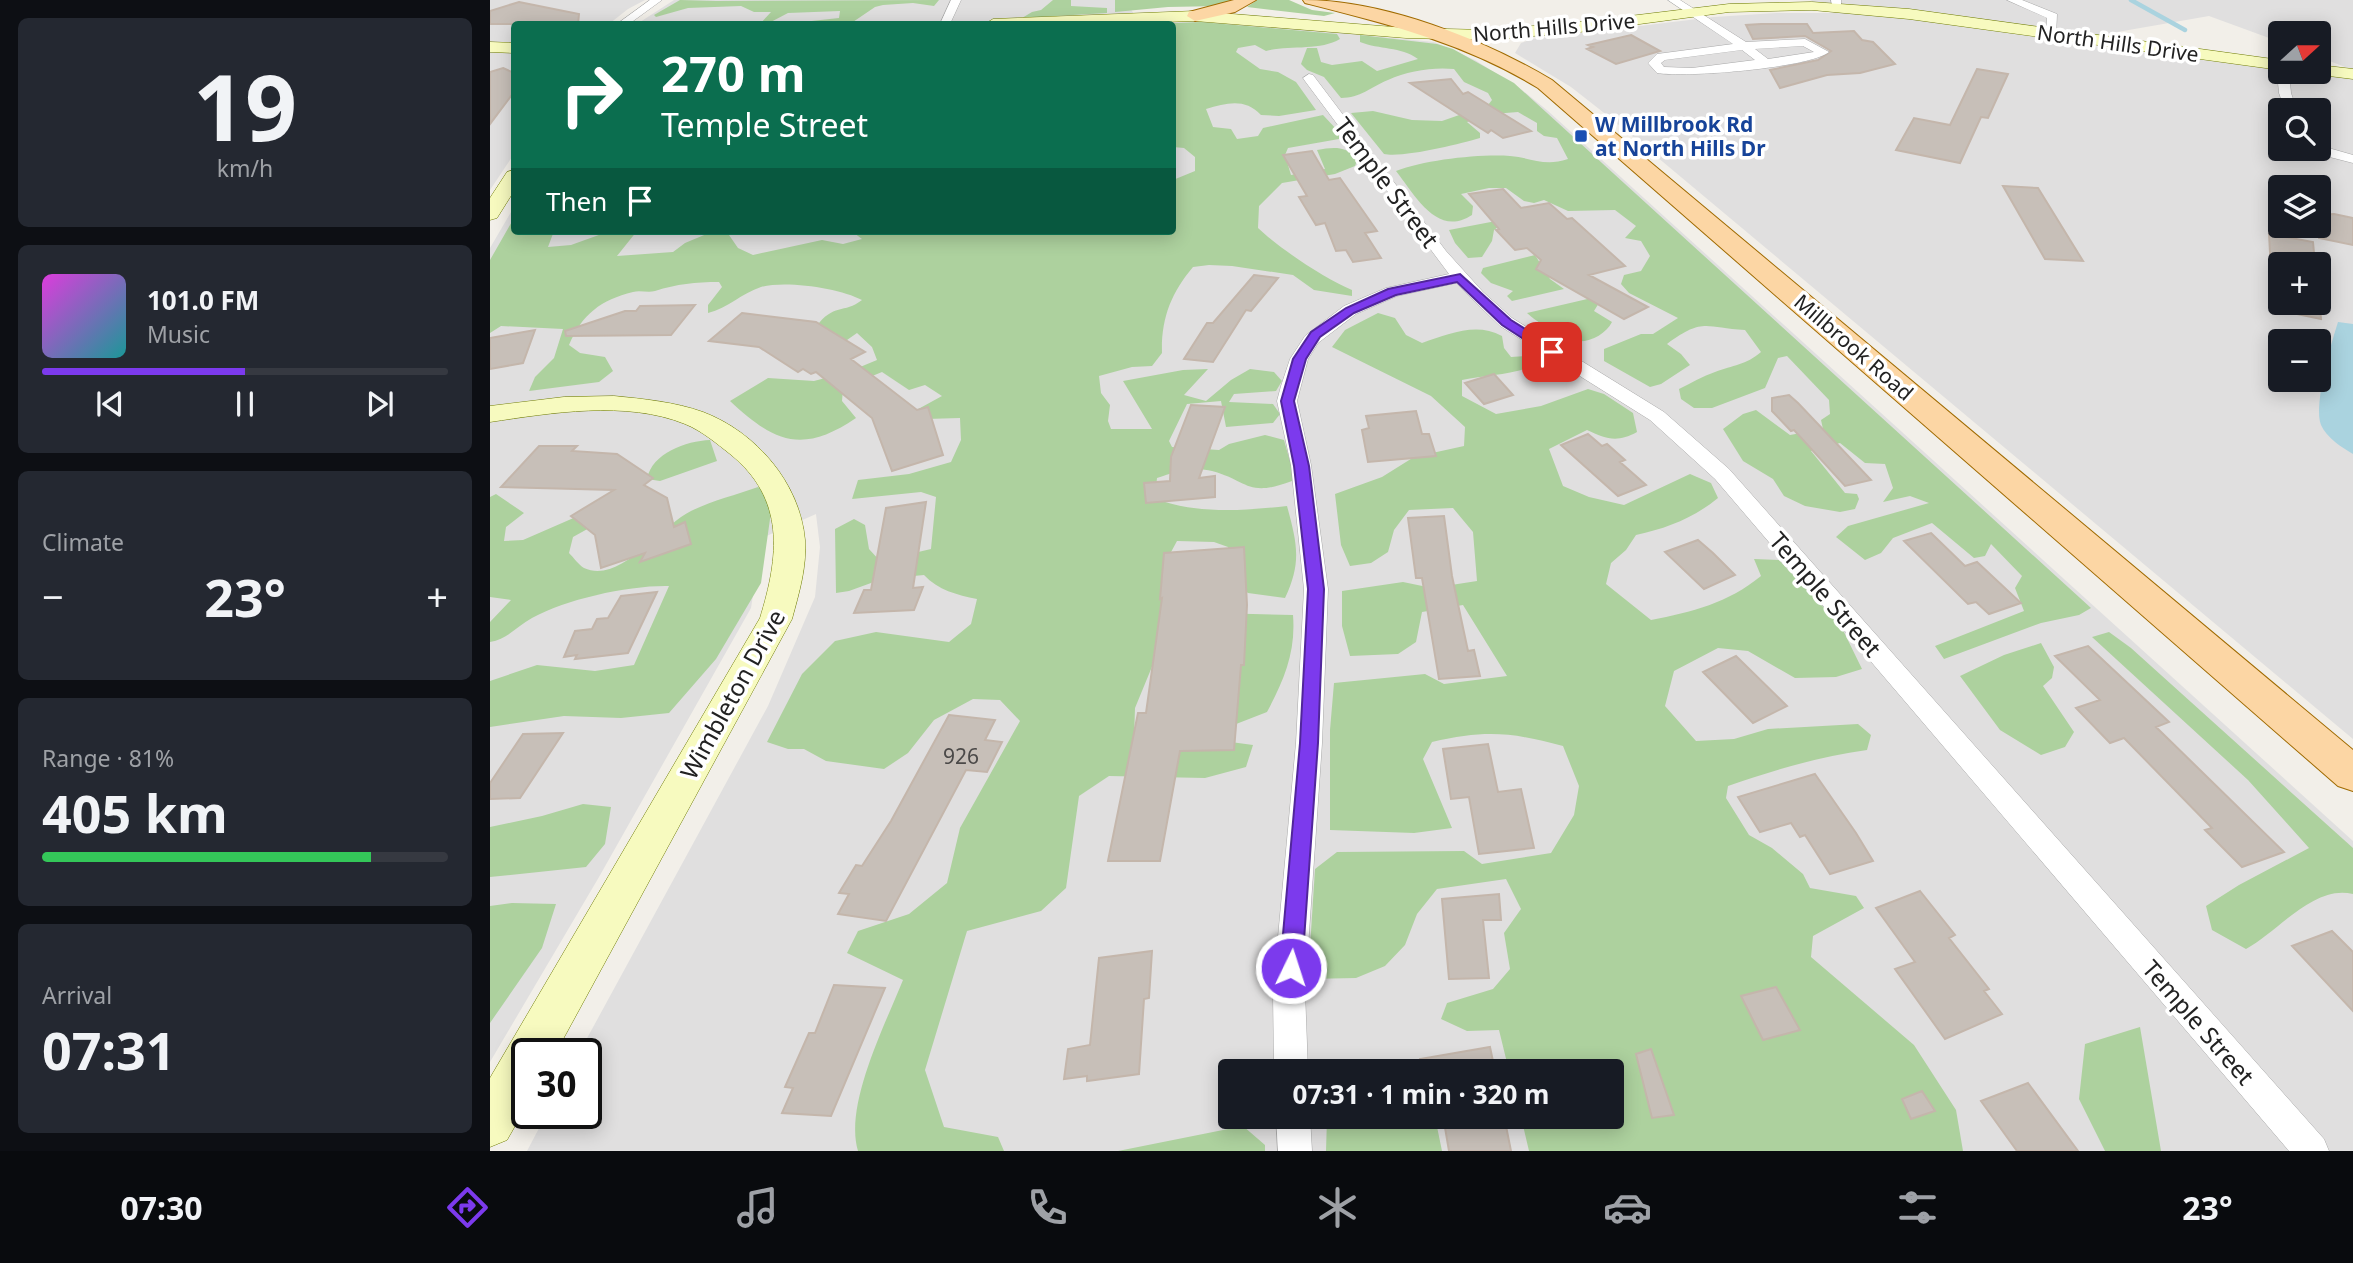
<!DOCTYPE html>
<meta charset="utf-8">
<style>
:root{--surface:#171b24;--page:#242831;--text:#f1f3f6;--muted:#9ea1a6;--line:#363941;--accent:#7c3aed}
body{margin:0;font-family:"Noto Sans",sans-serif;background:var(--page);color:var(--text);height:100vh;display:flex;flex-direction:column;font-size:26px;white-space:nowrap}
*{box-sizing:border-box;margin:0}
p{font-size:23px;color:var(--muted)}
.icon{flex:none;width:38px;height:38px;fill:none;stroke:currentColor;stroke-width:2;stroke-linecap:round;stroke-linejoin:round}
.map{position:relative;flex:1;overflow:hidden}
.side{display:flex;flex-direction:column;gap:18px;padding:18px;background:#0d0f14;width:490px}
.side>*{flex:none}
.top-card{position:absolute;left:21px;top:21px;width:665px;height:214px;border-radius:7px;box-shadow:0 4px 18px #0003;background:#0b6e4f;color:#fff;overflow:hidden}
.needle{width:46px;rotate:69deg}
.controls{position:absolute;left:1778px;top:21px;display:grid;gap:14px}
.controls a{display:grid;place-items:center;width:63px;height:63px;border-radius:7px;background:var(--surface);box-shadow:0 4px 18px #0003;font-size:35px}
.speed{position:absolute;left:21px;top:1038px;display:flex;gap:14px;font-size:35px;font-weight:700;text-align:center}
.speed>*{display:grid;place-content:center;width:91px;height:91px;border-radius:50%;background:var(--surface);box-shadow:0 4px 18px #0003;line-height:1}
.speed .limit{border:4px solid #111;border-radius:10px;background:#fff;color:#111}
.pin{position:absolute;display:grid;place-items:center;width:60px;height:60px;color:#fff;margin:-30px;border-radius:14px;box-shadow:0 4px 10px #0006}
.me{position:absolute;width:77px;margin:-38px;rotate:4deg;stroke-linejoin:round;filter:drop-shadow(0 0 5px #0008)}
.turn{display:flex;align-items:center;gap:24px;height:147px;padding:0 35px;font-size:32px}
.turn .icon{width:91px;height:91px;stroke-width:2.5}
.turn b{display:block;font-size:49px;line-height:60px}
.then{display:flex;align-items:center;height:66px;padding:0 35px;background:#0003;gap:14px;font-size:26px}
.big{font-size:52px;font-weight:700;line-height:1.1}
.side .card{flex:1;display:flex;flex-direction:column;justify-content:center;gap:10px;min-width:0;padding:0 24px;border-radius:10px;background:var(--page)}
.side .dial{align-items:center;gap:0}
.dial b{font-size:91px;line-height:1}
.song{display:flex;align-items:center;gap:21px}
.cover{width:84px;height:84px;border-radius:10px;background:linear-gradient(135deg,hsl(300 70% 55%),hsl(180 70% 35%))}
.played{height:7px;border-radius:4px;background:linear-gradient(90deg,var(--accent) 50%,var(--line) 50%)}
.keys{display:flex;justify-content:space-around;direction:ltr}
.heat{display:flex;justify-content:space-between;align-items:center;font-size:38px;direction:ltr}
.charge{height:10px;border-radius:5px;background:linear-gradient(90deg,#34c759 81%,var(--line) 0)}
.trip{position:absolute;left:728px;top:1059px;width:406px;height:70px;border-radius:7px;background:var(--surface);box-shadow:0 4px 18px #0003;font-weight:700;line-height:70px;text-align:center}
.tabs{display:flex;height:112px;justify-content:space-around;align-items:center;background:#090b0e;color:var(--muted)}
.tabs .icon{width:49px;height:49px}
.tabs .current{color:var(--accent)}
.tabs b{font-size:32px;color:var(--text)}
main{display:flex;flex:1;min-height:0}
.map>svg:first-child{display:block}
.residential{fill:#e0dfdf;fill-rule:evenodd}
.forest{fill:#add19e}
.water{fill:#aad3df}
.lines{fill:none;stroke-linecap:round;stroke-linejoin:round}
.stream{stroke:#aad3df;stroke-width:4.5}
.building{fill:#c7bfb8;stroke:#c4b6ab;stroke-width:2}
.street-casing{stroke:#a9a9a9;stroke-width:1}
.secondary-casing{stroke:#707d05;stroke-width:1}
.primary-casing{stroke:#a06b00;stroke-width:2}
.street{fill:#fff;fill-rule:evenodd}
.secondary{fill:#f7fabf;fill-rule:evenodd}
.primary{fill:#fcd6a4;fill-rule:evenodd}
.route{fill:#7c3aed;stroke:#51269a;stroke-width:2}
.transit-dot{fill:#1a4fb4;stroke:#fff;stroke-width:2.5}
.labels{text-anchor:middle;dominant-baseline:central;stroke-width:7;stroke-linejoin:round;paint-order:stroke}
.far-street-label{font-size:21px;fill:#222;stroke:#fff}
.far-transit-label{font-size:21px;font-weight:bold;fill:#164399;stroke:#fff;text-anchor:start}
.number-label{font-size:21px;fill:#4b4948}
.street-label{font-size:24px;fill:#222;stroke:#fff}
</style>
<main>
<section class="side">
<div class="card dial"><b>19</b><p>km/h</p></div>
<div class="card">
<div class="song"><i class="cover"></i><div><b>101.0 FM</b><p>Music</p></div></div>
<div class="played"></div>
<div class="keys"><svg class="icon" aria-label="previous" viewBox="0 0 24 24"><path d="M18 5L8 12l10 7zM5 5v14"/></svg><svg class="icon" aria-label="pause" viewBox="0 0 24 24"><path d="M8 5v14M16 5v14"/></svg><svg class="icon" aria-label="next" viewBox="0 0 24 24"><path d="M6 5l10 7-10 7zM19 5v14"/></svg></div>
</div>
<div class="card"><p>Climate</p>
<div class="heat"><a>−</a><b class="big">23°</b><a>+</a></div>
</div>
<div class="card"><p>Range · 81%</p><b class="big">405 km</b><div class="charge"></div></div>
<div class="card"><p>Arrival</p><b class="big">07:31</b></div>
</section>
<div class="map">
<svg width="1863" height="1151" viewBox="0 0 1863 1151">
<rect width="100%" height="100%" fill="#f2efe9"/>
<path class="residential" d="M0 0H155L138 9 119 24H24V154L0 190Z
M184 0H635L649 22 718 20 944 42 985 60 1032 90 1058 111 1863 841V1151H37L57 1113H96V1054L89 1053 278 706 325 597 330 547 326 514 272 538 261 608 109 877 0 1062V248L24 207V231H682V24H147ZM740 1071H1122V1116H740Z
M1320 0H1863V70L1829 57V33H1790V42L1719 16 1570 42 1863 79V739L1118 116 1081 87 1025 53 1031 43 1042 39 1224 17 1286 13H1345ZM1790 110H1829V149H1790ZM1790 187H1829V226H1790ZM1790 264H1829V303H1790ZM1790 341H1829V380H1790Z"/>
<path class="forest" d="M190 0 226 1 449 0 444 6 423 3 393 5 385 7 360 24H294L349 18 350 11 298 13 277 24H270L281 12H264L251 6 198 8 166 17 164 15Z
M563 0H584H581V6L617 8V13L532 18 542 12 551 10Z
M625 0H746L731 6 678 7 625 12Z
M767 0H799L822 10 845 13 834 16 757 7Z
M711 22 847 34 850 39C830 51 799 45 776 51L765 45 748 48 746 52 770 69 788 72 806 82 826 110 789 116 771 115C755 98 737 103 716 109L723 127 741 129 747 139 768 136 773 128 833 115 849 132V139L798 148 795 155 801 175 835 169 827 150C844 147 855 146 868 158L865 166 845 174 792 183 769 206 768 228C789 248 835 279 862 290V296L824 290 803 275 742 266 719 265 703 267C681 293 671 319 672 353L662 366 642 367 609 376 611 393 620 405 618 421 621 429H662L633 381 693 370 718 369 694 395 716 401 741 380 760 369 784 372 792 381 786 391 744 394 739 402 783 404 790 414 783 423 736 427 731 401 697 404 679 441 682 447 729 450 739 444 775 435 794 440 803 472 802 481C757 498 759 481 722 471 704 466 684 472 667 478L665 499C709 514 751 511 797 506 807 543 812 562 795 598L758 593 740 579 738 547 724 542 687 541 674 565 723 613 803 615C806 652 794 680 777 712L741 726 673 640 645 708 644 739 726 740 763 745 756 767 715 778 619 776 589 796 576 888 551 911 477 931 435 1070 454 1127 508 1137 514 1151H368C354 1105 395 1025 413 980L357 953 368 931 419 914 457 883 470 828 530 721 510 700 483 699 444 720 418 753 394 769 336 761 314 749H298L277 742 312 674 345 641 386 632 459 642 481 624 487 599C467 595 448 590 434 575L392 579 359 591 346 593 345 529 364 519 375 525 379 549 390 561 441 549 446 497 431 492 362 499 368 480 419 474 461 462 471 440 470 418 436 419 399 425 452 396 435 385 419 390 392 372 353 388 352 401 366 418C313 454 285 443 240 401L278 378 324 381 358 372 387 360 382 347 367 333 357 340 344 342 326 327C343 303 354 314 372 300 350 288 295 280 271 287 252 293 238 308 218 313V305L232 287 229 282C205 282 187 284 165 291 158 293 150 290 143 292 111 300 92 314 79 345L90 353 115 357 123 371 109 382 39 391 45 377 64 358 73 329 11 326 0 333V260L24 218V231H64L58 247 81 245 120 231H147L127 256 183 252 195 243 219 233 239 235 248 248 263 255 332 240 353 244 372 239 364 233 366 231H682L683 180 705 171V157L694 148 683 147 682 24H661Z
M870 35 947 44 963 49 1024 83 1601 608 1589 615 1551 623 1454 659 1445 646 1534 611 1525 588 1532 576 1501 544 1495 556 1484 558 1442 523 1403 538 1391 553 1375 560 1346 537 1358 526 1439 503 1420 496 1393 502 1403 488 1395 464 1375 463 1350 443 1321 451 1355 493 1367 494 1369 499 1365 509 1350 512 1315 506 1294 496 1283 479 1253 461 1233 429 1253 414 1266 410 1300 435 1333 429 1331 420 1340 414 1339 400 1297 356 1288 358 1275 388 1222 408H1204L1191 399 1189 389C1201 383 1213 376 1225 372 1243 365 1256 365 1271 352L1255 330C1214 328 1214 317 1177 344L1191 354 1200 365 1171 384 1160 387 1114 361V349L1151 334H1163L1188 318 1139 293 1131 284 1134 275 1151 271 1160 256 1151 241 1135 238 1146 226 1125 210 1078 211 1054 200 1044 203 1034 201 1016 188H999L971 194 983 206 982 215C947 238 925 195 906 171 935 160 988 154 1020 156 1043 158 1054 167 1078 159L1067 138 1054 136 1047 131V123L1028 112 1003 114 977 122 990 133V138C970 144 913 158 894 154L861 113 883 111 922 120 952 121 998 105 1002 100 998 93 974 82 964 69C942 67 918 71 898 80 881 87 870 98 851 98L834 77 817 70 811 64 817 48H827L831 62 842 65 872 61 887 71 928 59C910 46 890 50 870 42Z
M1037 215 1012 224 1004 230 1002 241 992 257 978 258 965 243 959 230Z
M1045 255 1060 279 1074 289 1022 301 1017 296 1023 291 1001 283 991 273 993 268Z
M1106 297 1112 298 1104 311 1122 322C1115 336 1094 346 1079 339 1074 337 1071 330 1066 329 1051 324 1050 324 1037 313Z
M888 313 905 318 916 335 932 343C959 334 986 322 1012 336L1014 348 1021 357 1038 356 1044 366C1021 375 996 375 972 380V396L1006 414 1051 406 1098 389 1114 394 1143 413 1147 432C1127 443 1116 439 1097 430L1059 449 1073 486 1099 497 1134 505 1200 474 1221 483 1228 498C1202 519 1177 528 1146 535L1136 550 1121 563 1116 584 1161 620C1202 612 1238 603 1271 576L1264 559 1289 560 1351 626 1372 669 1346 677 1305 678 1258 651 1228 648 1184 671 1175 706 1206 741 1244 739 1278 729 1368 724 1381 735 1377 750C1328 757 1284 770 1238 786L1236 798 1259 835 1282 848 1313 874 1320 888 1366 896 1374 908 1323 936 1321 957 1424 1045 1466 1110 1473 1151H1039L1031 1117 1122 1116V1071H1019L1009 1030 977 1031 951 1019 957 1003 1003 989 1020 969 1014 933 1031 909 1016 879 947 889 927 914 915 945 895 966 866 978 818 979 825 869 847 852 974 851 992 864 1061 853 1084 815 1089 786 1073 746C1021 732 995 730 942 742L933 759 962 828 924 833 840 830V730L844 683 935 674 954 684 1017 676 973 605 932 612 926 642 908 654 860 656 852 626V591L913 582 942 588 987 581 983 532 963 508 919 510 904 530 898 552 881 563 860 566 851 545 845 494 892 477 924 457 974 446 975 427 941 396 842 347 855 330Z
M220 440 227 461 170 481 157 479C162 453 196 441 220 440Z
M268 487 277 491 281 512 271 583 226 659 179 713 131 718 74 716 0 727V681L47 665 105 671 144 665 179 586C140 585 76 599 42 618 27 626 18 639 0 642V622L21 600 0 597V497L6 494 34 513 16 527 14 541 33 540 95 513 110 522 83 537 79 553C83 557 89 565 94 568 130 585 172 525 201 511 221 501 246 495 268 487Z
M1619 632 1641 648 1863 848V894C1824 884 1788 932 1756 949L1722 930 1716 906 1749 885 1819 848 1758 780 1602 637Z
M1551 643 1564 667 1562 678 1553 686 1584 732 1575 747 1551 755 1510 730 1470 676 1514 655Z
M93 804 121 807 115 844 96 867 0 877V827L52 816Z
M22 903 66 904 52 948 0 1023V906Z
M1650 1027 1671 1151H1615L1589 1099 1595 1044Z
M841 1117H945L952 1151H836L837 1118Z
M753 1126 775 1145V1151H628Z"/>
<path class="water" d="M1848 322 1863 324V454C1851 447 1837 438 1831 425 1823 406 1841 343 1848 322Z"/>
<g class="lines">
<path class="stream" d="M1641 0 1695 30"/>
</g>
<path class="building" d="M29 2 89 14 88 24H0V11Z
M1271 24H1317L1323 33 1364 31 1372 40 1383 42 1405 64 1370 73 1337 75 1290 88 1280 70 1328 60 1341 51 1315 36 1263 39 1256 25Z
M1141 35 1170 51 1126 64 1097 49 1103 47 1098 45Z
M13 68 24 73V92L0 124V72Z
M1487 69 1518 74 1498 118 1491 117 1470 163 1406 150 1424 118 1460 125Z
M961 79 973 94 978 92 1041 131 1013 138 1001 130 998 133 920 83Z
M822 151 839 180 850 178 887 231 875 233 891 258 863 262 856 250 846 251 835 223 826 225 809 197 817 196 793 155Z
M1513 186 1548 188 1593 261 1555 259Z
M1013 189 1031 208 1059 203 1077 219 1082 218 1135 266 1099 275 1158 307 1134 319 1046 269 1051 260 1037 248 1025 250 1006 230 1009 229 979 194Z
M1844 214 1863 218V245L1829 238V215Z
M1779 234 1823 242 1825 264H1790V303H1829V298L1831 319 1783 309Z
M764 275 788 278 761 311 756 310 723 362 694 359 717 323H723Z
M205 305 181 335 76 336 75 331 135 311H146L150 306Z
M252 313 326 322 375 352 361 359 427 410 438 407 453 455 402 471 382 418 326 372 321 374 313 369 308 372 269 347 219 341Z
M45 330 33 363 0 369V338Z
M1004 374 1023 395 994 404 975 383Z
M1299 395 1308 403 1381 480 1355 486 1304 430 1301 431 1282 411V398Z
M701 405 735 407 709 478 725 476V497L656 503 654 483 680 481 681 457Z
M926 411 932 434H939L946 456 878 462 872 430 879 428 876 416Z
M1098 434 1112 446 1117 444 1135 460 1130 462 1156 485 1128 496 1071 445Z
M49 446H87L82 451 127 454 163 478 154 485 177 498 184 527 195 522 201 544 150 562 155 553 111 568 105 535 81 516 124 490 11 487Z
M436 502 423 588 433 587 424 610 364 613 374 590H381L396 508Z
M954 516 962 576 978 651 984 650 990 676 949 679 932 578H926L918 518Z
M1441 533 1475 566 1487 562 1531 603 1499 614 1486 602 1478 604 1414 541Z
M1208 540 1223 553 1245 575 1214 589 1175 552Z
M754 547 757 605 754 665H751L744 750 690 751 670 861H618L648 713H656L672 598 670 599 674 553Z
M167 592 138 653 85 659 87 655 74 657 85 631 102 629 107 619 118 618 131 596Z
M1598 646 1679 722 1666 727 1794 852 1752 867 1715 830 1722 828 1634 738 1620 743 1586 708 1610 700 1565 656Z
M1246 656 1297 706 1263 723 1213 672Z
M459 715 505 720 495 740 512 742 497 772 476 770 396 921 348 914 359 894 349 893 366 865 372 866 401 821Z
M73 733 30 798 0 799V783L33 734Z
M998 744 1008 792 1031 789 1044 848 989 854 979 797 961 799 953 749Z
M1325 774 1366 833 1383 861 1340 874 1315 835 1310 837 1301 823 1270 832 1248 797Z
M1430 891 1465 935 1459 938 1499 989 1494 991 1512 1014 1455 1039 1405 969 1425 962 1386 908Z
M1009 894 1011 920H993L999 978 959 979 952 899Z
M1842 931 1863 952V1011L1802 946Z
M662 951 659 998 654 999 649 1074 597 1081V1076L574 1079 578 1049 600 1045 609 958Z
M344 985 395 988 341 1116 292 1113 303 1088 295 1087 319 1033H325Z
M1286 987 1310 1030 1273 1040 1251 996Z
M1000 1047 1005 1071H931L930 1059Z
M1161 1049 1184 1115 1162 1118 1146 1054Z
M1538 1083 1588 1151H1527L1491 1101Z
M1432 1091 1445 1111 1421 1119 1412 1099Z
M953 1116H1014L1021 1151H959Z"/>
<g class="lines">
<g class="street-casing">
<path id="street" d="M160 0H172L139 24H127Z
M461 0H471L460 24H450Z
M1178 0H1190L1256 42 1315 39 1339 52C1320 68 1193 78 1167 73L1158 63 1167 54 1243 44ZM1313 46 1324 52 1278 59 1265 49ZM1252 50 1265 60 1202 68 1174 67 1171 63 1175 60Z
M1341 0H1351V9H1343Z
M1517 0H1532L1567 14 1566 36 1556 34 1557 18Z
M1790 69V72H1799L1801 93 1807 110H1795L1789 93 1787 72Z
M819 74 823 75 956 251 993 292 1022 318 1174 412 1239 469 1834 1139 1839 1151H1799L1225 479 1160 420 1010 326 966 283 907 296 866 314 828 343 818 359 807 401 821 465 838 589 832 743 815 991 818 1071H784L783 991 806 743 814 589 801 465 787 401 791 386 800 359 815 336 854 306 896 288 959 274 815 81 813 78Z
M1829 139 1842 149 1863 155V163L1832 155 1827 149Z
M786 1116H820L822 1151H788Z"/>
</g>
<g class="secondary-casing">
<path id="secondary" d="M1322 2 1419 9 1790 60V70L1419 19 1322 10 1239 12 1090 32 997 40 916 38 705 21 607 24H495L503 19 705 11 916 28 997 30 1090 22 1239 4Z
M0 42 24 43V53L0 52Z
M1829 65 1863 69V79L1823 74 1822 72H1829Z
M24 170V191L7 218 0 220V198L17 172Z
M124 396C154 399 185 402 213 412 266 432 310 483 315 540 317 567 309 593 302 619L65 1054H37V1105L17 1140 0 1147V1078L270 618C289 556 296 499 240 454 226 443 212 431 195 424 136 400 61 413 0 422V406L74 397Z"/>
</g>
<g class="primary-casing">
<path id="primary" d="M744 0H766L745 12 705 21 697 16 699 12Z
M813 0C894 0 993 39 1062 80L1863 750V791L1848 786 1048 88C975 43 898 24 815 3Z"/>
</g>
<use href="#street" class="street"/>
<use href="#secondary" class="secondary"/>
<use href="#primary" class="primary"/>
</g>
<path class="route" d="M970 274 1021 320 1067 349V355H1058L1012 325 967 282 906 295 864 313 830 337 816 359 804 401 819 466 834 589 828 743 812 968 809 975 801 978 793 975 790 968 810 743 818 589 804 466 791 401 803 359 821 332 856 308 898 289Z"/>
<rect class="transit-dot" x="1084" y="129" width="14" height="14" rx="3.5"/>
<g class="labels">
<g class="far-street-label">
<text transform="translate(1064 27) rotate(-5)">North Hills Drive</text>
<text transform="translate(1628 43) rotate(8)">North Hills Drive</text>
<text transform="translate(1364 347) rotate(41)">Millbrook Road</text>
</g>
<g class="far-transit-label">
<text x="1105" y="124">W Millbrook Rd<tspan x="1105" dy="24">at North Hills Dr</tspan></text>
</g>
<g class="number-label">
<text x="471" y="756">926</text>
</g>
<g class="street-label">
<text transform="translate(897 182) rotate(53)">Temple Street</text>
<text transform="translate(1336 594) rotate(49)">Temple Street</text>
<text transform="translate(242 694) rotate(-61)">Wimbleton Drive</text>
<text transform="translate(1709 1022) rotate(49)">Temple Street</text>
</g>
</g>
</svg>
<div class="controls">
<a><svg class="needle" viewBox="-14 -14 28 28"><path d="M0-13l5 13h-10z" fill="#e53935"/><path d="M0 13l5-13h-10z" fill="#9ea1a6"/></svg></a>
<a><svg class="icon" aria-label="search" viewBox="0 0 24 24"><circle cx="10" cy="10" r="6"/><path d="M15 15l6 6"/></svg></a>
<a><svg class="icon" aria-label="layers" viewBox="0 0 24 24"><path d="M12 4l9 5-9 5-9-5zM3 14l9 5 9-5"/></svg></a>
<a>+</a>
<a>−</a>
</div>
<div class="speed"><div class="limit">30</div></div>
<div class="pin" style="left:1062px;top:352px;background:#d93025"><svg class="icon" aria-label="arrive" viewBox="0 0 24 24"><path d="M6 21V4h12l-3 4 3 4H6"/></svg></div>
<svg class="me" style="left:801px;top:968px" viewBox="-20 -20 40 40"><circle r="17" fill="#7c3aed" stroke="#fff" stroke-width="3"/><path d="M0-11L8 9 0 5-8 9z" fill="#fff"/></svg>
<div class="trip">07:31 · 1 min · 320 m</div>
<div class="top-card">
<div class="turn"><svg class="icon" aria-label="right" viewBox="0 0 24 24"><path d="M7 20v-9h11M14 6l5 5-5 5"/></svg><div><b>270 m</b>Temple Street</div></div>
<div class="then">Then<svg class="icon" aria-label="arrive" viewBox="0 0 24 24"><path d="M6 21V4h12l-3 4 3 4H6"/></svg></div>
</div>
</div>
</main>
<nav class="tabs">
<b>07:30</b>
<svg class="icon current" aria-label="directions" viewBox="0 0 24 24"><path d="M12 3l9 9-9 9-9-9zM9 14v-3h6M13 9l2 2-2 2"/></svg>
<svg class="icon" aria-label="music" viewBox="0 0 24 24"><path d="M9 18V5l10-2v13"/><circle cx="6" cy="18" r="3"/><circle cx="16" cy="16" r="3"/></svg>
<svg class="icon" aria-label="phone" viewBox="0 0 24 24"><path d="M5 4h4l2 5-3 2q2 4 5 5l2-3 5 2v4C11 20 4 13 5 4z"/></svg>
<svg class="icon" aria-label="climate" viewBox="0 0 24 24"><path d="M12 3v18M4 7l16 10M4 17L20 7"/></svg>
<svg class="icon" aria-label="car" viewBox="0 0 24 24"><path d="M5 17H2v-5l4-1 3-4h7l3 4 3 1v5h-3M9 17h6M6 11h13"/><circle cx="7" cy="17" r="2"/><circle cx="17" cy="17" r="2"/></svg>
<svg class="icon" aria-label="filters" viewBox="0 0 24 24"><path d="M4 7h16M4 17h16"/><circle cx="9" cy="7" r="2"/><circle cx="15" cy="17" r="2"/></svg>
<b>23°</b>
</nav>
